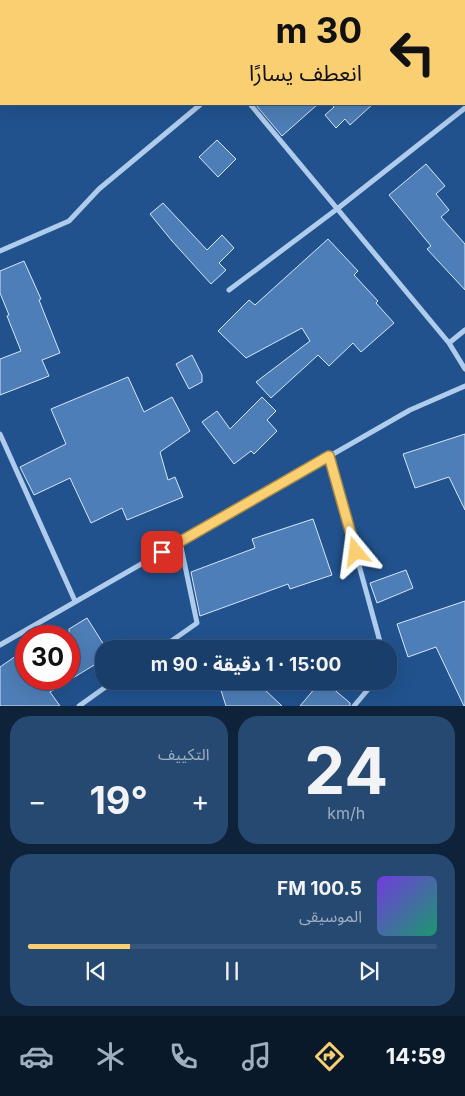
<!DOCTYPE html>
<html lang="ar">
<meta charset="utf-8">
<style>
:root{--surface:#193e6a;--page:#264972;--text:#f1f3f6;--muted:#9faec1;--line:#37577e;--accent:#f9cf71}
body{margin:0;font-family:Inter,"Noto Sans Arabic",sans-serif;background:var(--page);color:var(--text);direction:rtl;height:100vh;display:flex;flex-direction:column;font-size:19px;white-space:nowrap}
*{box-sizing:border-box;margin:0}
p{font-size:16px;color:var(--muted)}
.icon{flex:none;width:28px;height:28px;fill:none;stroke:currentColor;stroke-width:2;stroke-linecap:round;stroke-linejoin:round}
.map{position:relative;height:706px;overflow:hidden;direction:ltr}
.drawer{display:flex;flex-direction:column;gap:10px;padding:10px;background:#0e223a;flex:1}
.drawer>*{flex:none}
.top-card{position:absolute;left:0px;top:0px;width:465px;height:105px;box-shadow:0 5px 20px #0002,0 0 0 1px var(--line);direction:rtl;background:#f9cf71;color:#111;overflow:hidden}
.speed{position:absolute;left:15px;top:625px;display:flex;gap:10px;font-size:25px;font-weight:700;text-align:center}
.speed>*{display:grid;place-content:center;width:65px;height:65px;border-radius:50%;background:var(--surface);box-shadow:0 5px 20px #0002,0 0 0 1px var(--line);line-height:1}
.speed .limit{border:8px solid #d22;background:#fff;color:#111}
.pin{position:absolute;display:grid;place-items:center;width:42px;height:42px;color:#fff;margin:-21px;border-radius:10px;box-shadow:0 2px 8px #0006}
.me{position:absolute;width:55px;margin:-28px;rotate:344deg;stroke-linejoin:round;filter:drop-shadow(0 0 4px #0008)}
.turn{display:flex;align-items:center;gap:18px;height:105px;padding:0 20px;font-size:22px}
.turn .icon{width:65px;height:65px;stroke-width:2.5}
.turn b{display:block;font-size:35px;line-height:42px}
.big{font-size:38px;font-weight:700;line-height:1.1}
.drawer .card{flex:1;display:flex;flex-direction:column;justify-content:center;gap:8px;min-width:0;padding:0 18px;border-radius:20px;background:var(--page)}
.drawer .dial{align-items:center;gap:0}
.dial b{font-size:65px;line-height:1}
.song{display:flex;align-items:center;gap:15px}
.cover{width:60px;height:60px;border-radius:8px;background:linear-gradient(135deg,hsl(260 70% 55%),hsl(160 70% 35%))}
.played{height:5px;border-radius:2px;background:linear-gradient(90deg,var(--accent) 25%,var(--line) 25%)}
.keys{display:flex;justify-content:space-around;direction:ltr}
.heat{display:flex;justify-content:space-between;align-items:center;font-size:28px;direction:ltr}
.drawer .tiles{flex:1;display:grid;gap:10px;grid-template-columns:1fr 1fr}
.card:last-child{grid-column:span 2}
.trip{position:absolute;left:95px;top:640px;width:302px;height:50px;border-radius:20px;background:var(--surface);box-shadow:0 5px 20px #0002,0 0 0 1px var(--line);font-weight:700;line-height:50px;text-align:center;direction:rtl}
.tabs{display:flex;height:80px;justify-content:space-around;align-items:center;background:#0a192a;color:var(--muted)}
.tabs .icon{width:35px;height:35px}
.tabs .active{color:var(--accent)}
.tabs b{font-size:22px;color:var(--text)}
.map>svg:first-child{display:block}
.building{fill:#4e7eb7;stroke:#d5e6f9}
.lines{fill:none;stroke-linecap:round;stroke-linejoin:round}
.street{stroke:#b0ccec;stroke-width:5}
.route-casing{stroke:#a28749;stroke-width:12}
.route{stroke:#f9cf71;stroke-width:9}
</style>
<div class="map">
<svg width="465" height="706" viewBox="0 0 465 706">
<rect width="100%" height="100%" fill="#21528e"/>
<path class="building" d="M255 104H318L282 136Z
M331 104H373L350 125 345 119 336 128 325 115 334 107Z
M217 140 236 159 218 177 199 157Z
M426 164 445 186 436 194 449 210 441 217 465 244V290L427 249 431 246 389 195Z
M163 203 207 250 222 235 234 248 219 263 226 270 211 284 172 241 150 214Z
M328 239 358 271 354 275 378 301 376 303 394 323 361 352 353 343 329 366 318 355 271 398 256 382 310 341 302 328 246 358 218 331 249 300 255 305Z
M24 261 41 299 39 300 60 353 42 360 49 376 0 395V359L21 351 7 316 9 315 0 293V271Z
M192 355 202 375V382L189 389 176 364Z
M128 377 144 412 172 397 190 431 160 452 168 480 175 477 183 497 127 520 122 508 91 523 70 478 34 495 20 467 66 444 51 409Z
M262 397 276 411 267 420 277 431 254 454 251 451 234 464 202 422 217 411 230 429Z
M465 434V510L449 477 415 488 403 454Z
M313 519 332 575 290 589 288 584 200 616 191 572 255 548 252 539Z
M406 570 413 588 377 603 370 583Z
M465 601V706H464L436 647 408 657 397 624Z
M87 618 104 645V659L50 692 60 706H0V667L26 649V679H69V629Z
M218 681H261L264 689 282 706H226Z
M321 681H324L350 703V706H300Z"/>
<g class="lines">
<path class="street" d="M163 0 164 1
M173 1 174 0
M330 1 331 0
M250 104 449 343 465 369
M0 251 69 221 99 189 201 104
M229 290 337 209 465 108
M449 343 465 330
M0 434 75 601
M329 456 382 649
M0 645 410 410 465 386
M160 649 197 623 180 542
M79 706 114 681
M354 706 375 681"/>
</g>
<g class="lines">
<g class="route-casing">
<path id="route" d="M162 552 329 456 356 552"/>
</g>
<use href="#route" class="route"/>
</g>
</svg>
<div class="speed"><div class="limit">30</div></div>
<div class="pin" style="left:162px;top:552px;background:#d93025"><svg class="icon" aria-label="arrive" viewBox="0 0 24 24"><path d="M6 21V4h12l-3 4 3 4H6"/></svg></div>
<svg class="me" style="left:356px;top:552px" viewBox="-20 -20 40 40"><path d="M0-17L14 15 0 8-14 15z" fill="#f9cf71" stroke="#fff" stroke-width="4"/></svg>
<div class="trip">15:00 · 1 دقيقة · 90 m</div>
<div class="top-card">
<div class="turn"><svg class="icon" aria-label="left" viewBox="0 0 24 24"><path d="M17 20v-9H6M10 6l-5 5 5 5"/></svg><div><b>30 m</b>انعطف يسارًا</div></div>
</div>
</div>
<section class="drawer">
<div class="tiles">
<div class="card dial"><b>24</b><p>km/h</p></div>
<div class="card"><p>التكييف</p>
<div class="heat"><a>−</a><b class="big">19°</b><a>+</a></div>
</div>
<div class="card">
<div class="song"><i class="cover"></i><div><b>100.5 FM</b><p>الموسيقى</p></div></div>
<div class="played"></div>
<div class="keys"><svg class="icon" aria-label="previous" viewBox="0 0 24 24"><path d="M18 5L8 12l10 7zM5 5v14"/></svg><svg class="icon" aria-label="pause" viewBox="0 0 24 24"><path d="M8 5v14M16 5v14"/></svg><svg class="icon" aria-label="next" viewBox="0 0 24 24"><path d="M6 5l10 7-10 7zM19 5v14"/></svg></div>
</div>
</div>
</section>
<nav class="tabs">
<b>14:59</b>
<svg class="icon active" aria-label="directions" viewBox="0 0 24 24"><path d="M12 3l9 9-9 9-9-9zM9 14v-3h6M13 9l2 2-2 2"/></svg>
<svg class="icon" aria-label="music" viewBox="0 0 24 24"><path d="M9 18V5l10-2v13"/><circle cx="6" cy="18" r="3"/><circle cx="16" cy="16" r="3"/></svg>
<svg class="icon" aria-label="phone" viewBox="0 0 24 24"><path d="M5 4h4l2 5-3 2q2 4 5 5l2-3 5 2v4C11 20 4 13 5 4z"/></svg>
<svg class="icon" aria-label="climate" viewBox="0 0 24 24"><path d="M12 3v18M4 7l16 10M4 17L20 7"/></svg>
<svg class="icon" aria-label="car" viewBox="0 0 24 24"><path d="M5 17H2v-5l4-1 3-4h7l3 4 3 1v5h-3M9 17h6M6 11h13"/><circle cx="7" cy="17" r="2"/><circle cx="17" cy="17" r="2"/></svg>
</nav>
